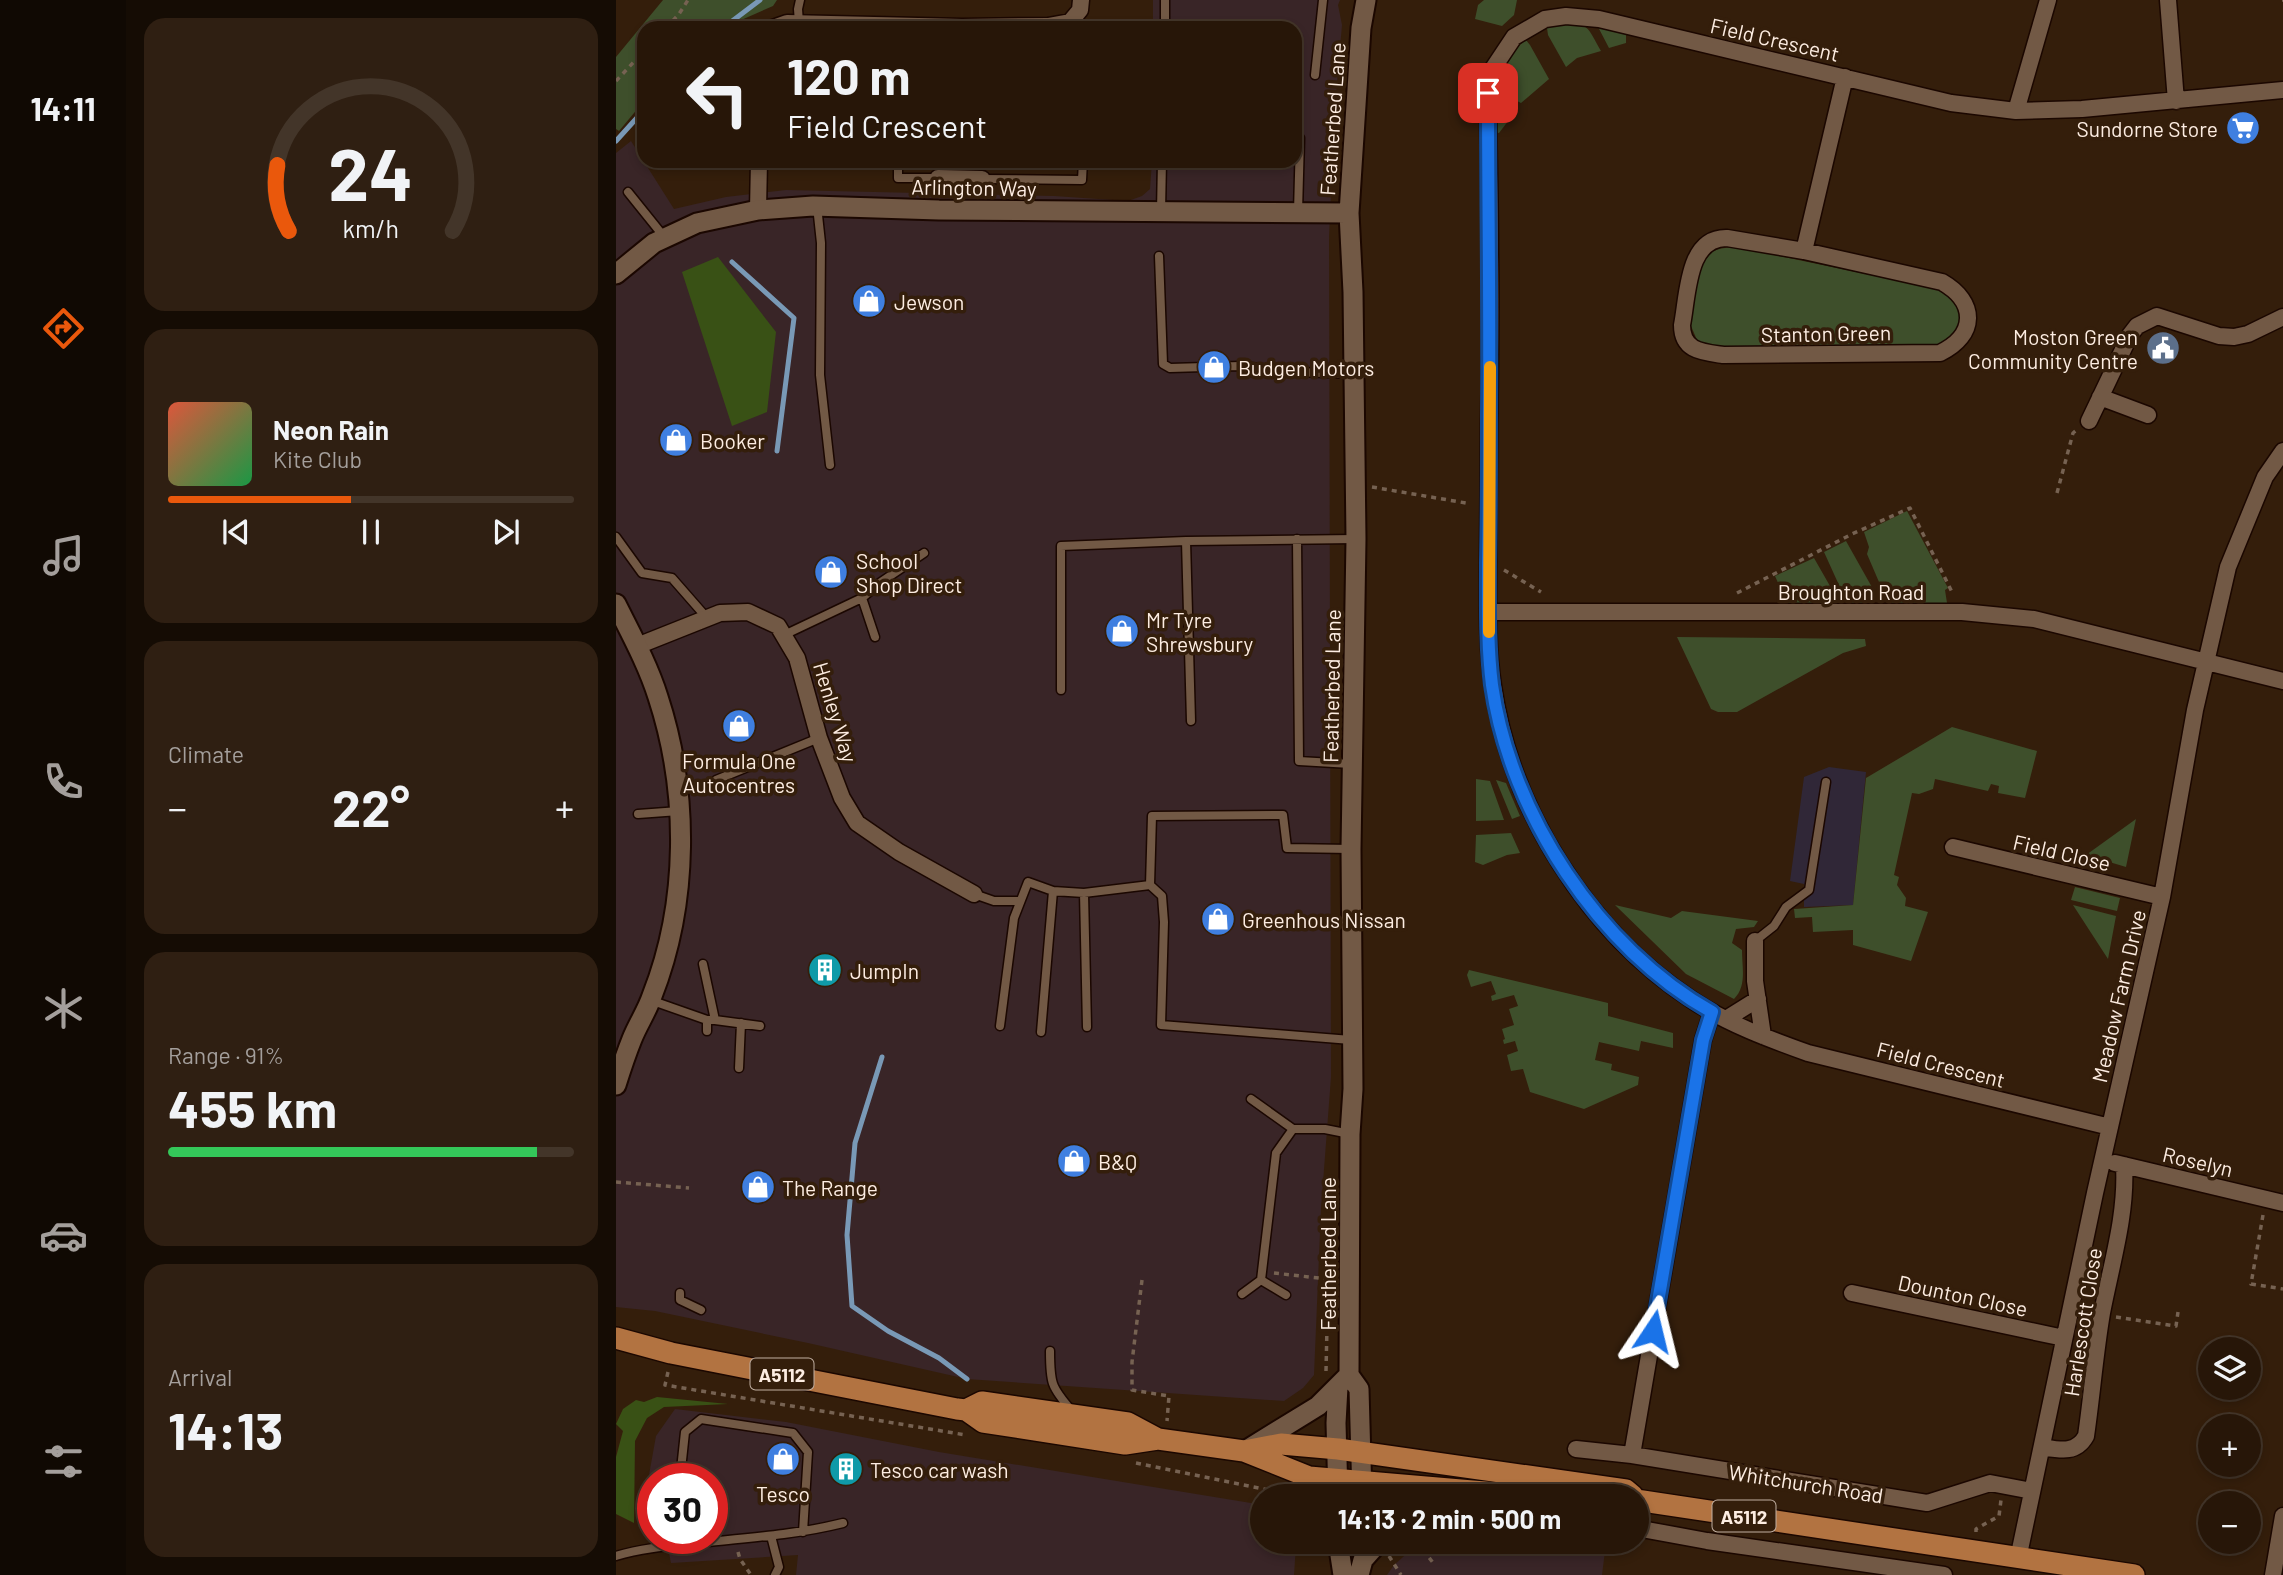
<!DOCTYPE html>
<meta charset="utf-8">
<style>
:root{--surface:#271608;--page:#2f1f12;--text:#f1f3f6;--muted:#a49f9c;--line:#433529;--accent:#ea580c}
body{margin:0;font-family:Barlow,sans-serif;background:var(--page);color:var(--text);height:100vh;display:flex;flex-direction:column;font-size:26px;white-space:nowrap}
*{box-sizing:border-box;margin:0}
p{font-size:23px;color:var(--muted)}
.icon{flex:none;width:38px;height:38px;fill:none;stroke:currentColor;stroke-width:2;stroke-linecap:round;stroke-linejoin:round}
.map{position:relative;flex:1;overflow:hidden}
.panel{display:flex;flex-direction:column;gap:18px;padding:18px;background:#150c04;width:490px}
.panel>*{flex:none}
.banner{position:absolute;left:21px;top:21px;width:665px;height:147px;border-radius:21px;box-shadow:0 4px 10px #0003,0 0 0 2px var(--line);background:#271608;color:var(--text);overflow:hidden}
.tools{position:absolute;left:1582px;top:1337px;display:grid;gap:14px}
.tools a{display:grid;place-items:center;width:63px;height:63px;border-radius:50%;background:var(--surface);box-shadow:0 4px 10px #0003,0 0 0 2px var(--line);font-size:35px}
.speed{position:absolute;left:21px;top:1463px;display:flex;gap:14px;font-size:35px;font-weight:700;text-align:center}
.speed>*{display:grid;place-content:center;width:91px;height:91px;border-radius:50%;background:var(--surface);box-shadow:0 4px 10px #0003,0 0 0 2px var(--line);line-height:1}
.speed .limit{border:10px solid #d22;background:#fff;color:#111}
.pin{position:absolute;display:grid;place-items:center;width:60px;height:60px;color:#fff;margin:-30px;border-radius:14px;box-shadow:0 4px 10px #0006}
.me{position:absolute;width:77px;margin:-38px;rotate:10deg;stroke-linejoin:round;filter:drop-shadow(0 0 5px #0008)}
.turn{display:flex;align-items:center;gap:24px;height:147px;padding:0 35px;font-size:32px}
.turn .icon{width:91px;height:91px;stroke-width:2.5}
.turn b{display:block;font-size:49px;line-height:60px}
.big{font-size:52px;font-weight:700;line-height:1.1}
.panel .widget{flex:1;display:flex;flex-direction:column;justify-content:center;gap:10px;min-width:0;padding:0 24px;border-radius:21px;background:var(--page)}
.panel .dial{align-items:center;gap:0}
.dial svg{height:182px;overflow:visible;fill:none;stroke:var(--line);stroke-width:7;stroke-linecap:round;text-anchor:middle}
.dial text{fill:var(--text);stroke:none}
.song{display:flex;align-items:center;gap:21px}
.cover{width:84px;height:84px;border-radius:10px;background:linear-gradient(135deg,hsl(10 70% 55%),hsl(140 70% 35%))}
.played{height:7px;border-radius:4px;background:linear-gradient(90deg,var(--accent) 45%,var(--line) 45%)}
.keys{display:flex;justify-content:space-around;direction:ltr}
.heat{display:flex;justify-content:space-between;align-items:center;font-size:38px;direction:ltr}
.charge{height:10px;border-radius:5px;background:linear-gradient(90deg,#34c759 91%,var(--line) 0)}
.trip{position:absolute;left:634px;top:1484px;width:399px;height:70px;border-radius:35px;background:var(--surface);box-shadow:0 4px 10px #0003,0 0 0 2px var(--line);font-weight:700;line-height:70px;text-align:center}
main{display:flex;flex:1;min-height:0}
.tabs{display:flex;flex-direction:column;width:126px;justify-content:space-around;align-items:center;background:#100903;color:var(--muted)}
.tabs .icon{width:49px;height:49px}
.tabs .current{color:var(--accent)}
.tabs b{font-size:32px;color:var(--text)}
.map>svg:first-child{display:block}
.commercial{fill:#392527}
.industrial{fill:#302737}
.green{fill:#3e4f2b}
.forest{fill:#395115}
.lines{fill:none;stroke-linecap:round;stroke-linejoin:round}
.stream{stroke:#7999b6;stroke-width:5}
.service-casing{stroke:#1b0700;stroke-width:11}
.minor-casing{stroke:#1b0700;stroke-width:19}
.tertiary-casing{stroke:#1b0700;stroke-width:23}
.primary-casing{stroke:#1b0700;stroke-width:24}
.path{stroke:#766252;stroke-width:3.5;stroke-dasharray:5 5;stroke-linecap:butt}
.service{stroke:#725945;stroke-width:8}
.minor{stroke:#725945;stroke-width:16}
.tertiary{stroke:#725945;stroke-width:19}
.primary{stroke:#b27341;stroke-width:21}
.route-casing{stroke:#114b97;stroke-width:18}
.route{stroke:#1a73e8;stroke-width:12}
.slow{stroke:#f59e0b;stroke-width:12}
.labels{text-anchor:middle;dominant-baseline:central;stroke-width:7;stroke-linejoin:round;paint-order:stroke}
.shield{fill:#341e0b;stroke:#c1afa2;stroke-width:2}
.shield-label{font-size:19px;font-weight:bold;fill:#fdede2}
.street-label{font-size:21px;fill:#fdede2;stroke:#341e0b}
.poi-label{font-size:21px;fill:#fdede2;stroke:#341e0b;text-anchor:start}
</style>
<main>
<nav class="tabs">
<b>14:11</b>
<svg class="icon current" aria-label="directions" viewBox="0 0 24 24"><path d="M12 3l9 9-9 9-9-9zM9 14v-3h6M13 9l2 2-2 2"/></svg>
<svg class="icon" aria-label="music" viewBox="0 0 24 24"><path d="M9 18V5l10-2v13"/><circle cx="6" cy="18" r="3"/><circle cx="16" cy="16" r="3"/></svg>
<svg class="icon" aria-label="phone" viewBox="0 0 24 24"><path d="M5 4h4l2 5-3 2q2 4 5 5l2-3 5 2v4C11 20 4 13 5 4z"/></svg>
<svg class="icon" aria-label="climate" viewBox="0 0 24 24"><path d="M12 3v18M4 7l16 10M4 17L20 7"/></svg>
<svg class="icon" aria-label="car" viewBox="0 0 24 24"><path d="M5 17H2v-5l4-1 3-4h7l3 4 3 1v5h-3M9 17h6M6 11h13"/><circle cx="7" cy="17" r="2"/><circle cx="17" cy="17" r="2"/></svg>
<svg class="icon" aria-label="filters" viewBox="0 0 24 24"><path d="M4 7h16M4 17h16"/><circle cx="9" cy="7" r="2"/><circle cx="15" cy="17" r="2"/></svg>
</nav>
<section class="panel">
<div class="widget dial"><svg viewBox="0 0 100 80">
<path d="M14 69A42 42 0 1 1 86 69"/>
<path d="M14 69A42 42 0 0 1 9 40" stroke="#ea580c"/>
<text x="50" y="56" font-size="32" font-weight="700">24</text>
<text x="50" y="72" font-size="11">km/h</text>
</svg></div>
<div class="widget">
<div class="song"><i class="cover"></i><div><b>Neon Rain</b><p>Kite Club</p></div></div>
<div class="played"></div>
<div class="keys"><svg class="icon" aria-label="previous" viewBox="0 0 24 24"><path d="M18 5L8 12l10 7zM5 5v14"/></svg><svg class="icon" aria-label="pause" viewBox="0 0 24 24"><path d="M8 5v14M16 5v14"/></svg><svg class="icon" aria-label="next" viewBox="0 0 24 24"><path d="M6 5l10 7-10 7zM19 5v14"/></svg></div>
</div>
<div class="widget"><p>Climate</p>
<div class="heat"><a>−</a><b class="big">22°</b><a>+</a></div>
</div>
<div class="widget"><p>Range · 91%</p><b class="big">455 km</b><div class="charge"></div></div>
<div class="widget"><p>Arrival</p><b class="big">14:13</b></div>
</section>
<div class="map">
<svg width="1667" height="1575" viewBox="0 0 1667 1575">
<rect width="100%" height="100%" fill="#341e0b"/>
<path class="commercial" d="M537 0H724L722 5 726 25 719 106 713 237 715 1077 705 1209 698 1375 687 1388 668 1401 351 1379 192 1343 39 1311 0 1307V153L15 141 58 209 110 197 170 190 438 196 512 201 526 196 534 189 536 161H679V28H537Z
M59 1409 170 1422 323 1452 641 1504 646 1510V1542H669L680 1545 678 1575H180L182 1555 55 1563 50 1538H96V1479H37V1498L31 1486 40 1436Z
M804 1542H986L990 1543 986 1575H771L778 1565Z"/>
<path class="industrial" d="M1213 767 1250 772 1237 905 1188 907V884L1174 881 1188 777Z"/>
<path class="green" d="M47 0H161L157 6 107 28H28V101L3 131 0 129V57Z
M868 0H901L898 15 886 26 859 19 862 5Z
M945 24C974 23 971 27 985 51L961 58 950 67 932 35 931 28Z
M981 25 1010 34V43L993 48Z
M910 40 914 45 933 79 905 103 882 91C879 70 895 52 910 40Z
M880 106 899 112 883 133 879 132Z
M1120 247 1322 289C1328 293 1336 297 1341 303 1356 323 1339 340 1320 347H1092L1081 340 1075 326 1084 262C1095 249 1104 248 1120 247Z
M1291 511 1332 588 1329 590 1331 603H1272L1251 554 1253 547 1248 532Z
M1230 541 1257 589 1258 603 1232 605 1208 552Z
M1198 558 1214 586V603H1171L1159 576Z
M1061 637 1249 639 1250 646 1227 653 1121 712H1102L1095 709Z
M1336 727 1421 751 1409 798 1382 793 1383 786 1375 784 1372 791 1319 779 1317 789 1303 794 1296 793 1278 875 1283 877 1281 885 1290 898 1289 906 1312 912 1295 961 1237 945V930L1197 932 1196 917 1179 918 1178 909 1237 905 1250 778Z
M860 779 874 781 888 820 860 821Z
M880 780 890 783 904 816 896 819Z
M1520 819 1510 867 1470 855Z
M895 833 904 853 891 855 867 865 859 862 860 835Z
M1459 887 1504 898 1501 911 1455 900Z
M999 905 1055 918 1066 911 1142 921 1138 927 1120 929 1116 943 1126 950C1126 968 1131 986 1118 999L1070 974Z
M1457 905 1500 916 1492 959Z
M853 970 992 1003V1016L1057 1033V1048L1025 1041 1023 1051 983 1042 979 1060 996 1064 995 1070 1023 1077 1022 1085 968 1109 914 1092 907 1069 895 1071 891 1055 902 1051 899 1041 888 1044 887 1040 889 1039 886 1029 898 1025 893 1009 902 1006 898 995 876 1001 875 996 880 994 875 981 855 987 851 975Z"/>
<path class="forest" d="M102 257 160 332 151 412 116 426 66 272Z
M41 1397 112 1404 48 1407 31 1418 19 1441 18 1523 0 1514V1457L7 1431 0 1424 7 1409 20 1400 28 1402Z"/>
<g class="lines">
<path class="stream" d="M107 28 144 0
M0 141 28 110
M116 262 178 318 161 451
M266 1057 239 1143 231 1235 236 1306 272 1331 323 1358 351 1379"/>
<g class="service-casing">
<path id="service" d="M183 23 182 9 184 0
M549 28V0
M699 75 707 0
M282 161V178H322
M366 179 466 180 467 161
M12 192 49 238
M201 206 205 243 204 375 214 465
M545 211 546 161
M682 212 684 138
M543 256 547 364 554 368 624 366 681 372 738 374
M0 537 26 573 56 578 91 618
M681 539 683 761 735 764
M570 541 575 721
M246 598 259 637
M168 635 246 598 265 582 308 553
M445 690V546L570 541 740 539
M100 780 203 738
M22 814 63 811
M735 849 671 848 667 815 536 816 534 885 546 896 548 922 545 1025 735 1040
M468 893 471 1027
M358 894 378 901H404
M1139 941 1158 926 1170 907 1193 890 1210 782
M34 1000 91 1020H99L87 964
M99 1020 144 1026
M384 1026 398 918 412 882 437 891 468 893 534 885
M91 1031V1020
M425 1032 437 891
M123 1068 125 1023
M635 1099 677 1129
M645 1280 670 1295
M64 1293V1300L85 1310
M626 1294 645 1280 660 1153 677 1129H709L734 1134
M434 1351C434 1383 435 1387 456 1411
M64 1479 69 1432 85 1419 177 1433 192 1452 187 1532
M155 1536 163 1567 159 1575
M0 1556C27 1548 53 1546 81 1543 130 1538 179 1535 227 1523"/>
</g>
<g class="minor-casing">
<path id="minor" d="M1552 0 1560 101
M157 28 171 23 346 27 432 26 454 22 464 10 465 0
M1400 111 1432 0
M322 178 366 179
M142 210 143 161
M1188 251 1111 238C1071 237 1072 295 1066 325 1066 351 1086 352 1107 355L1324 353C1361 335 1361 302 1326 282L1188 251 1229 77
M1484 397 1532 415
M1473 421 1514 335 1521 326 1541 316 1603 336 1618 337 1632 334 1667 317
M872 612H1346L1418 619 1667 681
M21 646 104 613 132 612 162 626 181 658 203 738 226 798 241 823 283 852 358 894
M1337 847 1546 897
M1139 941V981L1147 1036
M1110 1019 1142 999
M1494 1127 1192 1053C1153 1039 1112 1024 1076 1000 972 932 895 809 877 686 871 648 872 608 872 570 872 522 873 474 873 426 874 368 875 311 874 254 874 200 872 147 872 93L876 70 898 37 929 19 950 16 983 19 1335 103 1400 111 1466 109 1667 90
M1499 1163 1667 1203
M1236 1293 1448 1338
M1426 1447C1444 1450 1460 1454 1470 1436 1476 1395 1479 1354 1486 1313 1495 1265 1511 1215 1508 1165
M960 1449 1016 1455 1311 1503 1374 1483 1416 1491
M1016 1455 1087 1040 1096 1012
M1020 1528 1091 1541 1328 1575
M1402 1559 1479 1193 1546 897 1579 710 1612 567 1649 477 1667 451
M1657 1575 1667 1516"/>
</g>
<g class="tertiary-casing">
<path id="tertiary" d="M0 274 38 243 81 223 142 210 197 206 323 210 733 213
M0 604C15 634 32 665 42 697 73 792 73 902 36 996 31 1011 22 1024 16 1039 10 1054 5 1069 0 1085
M733 1375 743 1389 746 1496
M722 1387 720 1423 722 1496
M632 1449 702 1406 733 1375 734 1134 737 1089 735 849 740 539 737 292 733 213 745 28 750 0
M722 1542 727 1575
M743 1575 747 1560 763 1542"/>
</g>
<g class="primary-casing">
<path id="primary" d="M0 1338 55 1353 341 1409 350 1410 366 1402 512 1423 542 1439
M350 1410 367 1422 509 1444 542 1439 628 1451 665 1444 722 1449 1010 1490 1017 1496
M628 1451 693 1477 914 1496
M1020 1500 1518 1575"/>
</g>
<path class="path" d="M1666 0H1667
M50 28 63 14 72 0
M0 81 28 51
M756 487 850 503
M1441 493 1457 433 1462 429
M888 570 925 592
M1121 593 1236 534 1294 508 1337 594
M0 1182 73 1188
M1647 1215 1635 1284 1667 1289
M658 1273 711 1279
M526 1280 516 1362V1390L553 1396 551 1421
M1500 1317 1560 1326 1562 1312
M710 1371 713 1239
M52 1372 49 1385 350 1435
M520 1463 682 1496
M1360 1532V1529L1383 1516 1385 1500
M801 1542 818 1564
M122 1552 124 1559 135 1575
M773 1556 785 1575"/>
<use href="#service" class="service"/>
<use href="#minor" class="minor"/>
<use href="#tertiary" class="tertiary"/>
<use href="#primary" class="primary"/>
</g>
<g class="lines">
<g class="route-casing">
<path id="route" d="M872 93C872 201 874 308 873 415 873 465 873 514 872 563 872 604 871 645 876 685 894 813 983 949 1096 1012L1087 1040 1037 1331"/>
</g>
<use href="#route" class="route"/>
<path class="slow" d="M873 632 874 367"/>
</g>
<defs>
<g id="supermarket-disc" transform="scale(1.75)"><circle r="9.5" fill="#3f7fe0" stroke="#341e0b"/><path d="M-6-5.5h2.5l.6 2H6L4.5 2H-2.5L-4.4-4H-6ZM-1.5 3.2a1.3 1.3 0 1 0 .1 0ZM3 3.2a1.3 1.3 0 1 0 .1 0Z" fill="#fff"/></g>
<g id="shop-disc" transform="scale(1.75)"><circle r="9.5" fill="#3f7fe0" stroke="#341e0b"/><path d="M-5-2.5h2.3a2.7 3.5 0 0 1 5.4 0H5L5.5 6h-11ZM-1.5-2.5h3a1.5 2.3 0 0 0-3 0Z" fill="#fff"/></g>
<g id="civic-disc" transform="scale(1.75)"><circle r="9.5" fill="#5c6f8a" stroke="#341e0b"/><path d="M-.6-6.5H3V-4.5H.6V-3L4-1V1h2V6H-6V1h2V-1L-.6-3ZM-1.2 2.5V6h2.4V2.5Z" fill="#fff"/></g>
<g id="building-disc" transform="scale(1.75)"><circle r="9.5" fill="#0f9aa8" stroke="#341e0b"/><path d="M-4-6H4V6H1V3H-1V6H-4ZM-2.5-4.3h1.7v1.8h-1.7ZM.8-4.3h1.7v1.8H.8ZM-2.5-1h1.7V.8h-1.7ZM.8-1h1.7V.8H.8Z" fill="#fff"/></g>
</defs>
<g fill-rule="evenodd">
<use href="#supermarket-disc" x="1627" y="128"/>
<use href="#shop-disc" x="253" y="301"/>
<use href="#civic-disc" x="1547" y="348"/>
<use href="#shop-disc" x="598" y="367"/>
<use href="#shop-disc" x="60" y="440"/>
<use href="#shop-disc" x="215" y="572"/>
<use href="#shop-disc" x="506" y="631"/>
<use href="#shop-disc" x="123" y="726"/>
<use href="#shop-disc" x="602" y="919"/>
<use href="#building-disc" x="209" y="970"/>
<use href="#shop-disc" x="458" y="1161"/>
<use href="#shop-disc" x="142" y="1187"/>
<use href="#shop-disc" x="167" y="1459"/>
<use href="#building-disc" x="230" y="1469"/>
</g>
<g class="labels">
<g class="shield">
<rect x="134.5" y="1358.5" width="63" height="31" rx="5"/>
<rect x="1096.5" y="1500.5" width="63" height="31" rx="5"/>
</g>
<g class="shield-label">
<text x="166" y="1374">A5112</text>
<text x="1128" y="1516">A5112</text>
</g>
<g class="street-label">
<text transform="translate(1159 39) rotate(13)">Field Crescent</text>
<text transform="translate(716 119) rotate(-86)">Featherbed Lane</text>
<text transform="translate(358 187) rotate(1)">Arlington Way</text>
<text transform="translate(1210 333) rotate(-1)">Stanton Green</text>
<text x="1235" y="591">Broughton Road</text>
<text transform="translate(715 686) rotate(-89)">Featherbed Lane</text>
<text transform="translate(220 712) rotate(73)">Henley Way</text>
<text transform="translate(1446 852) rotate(13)">Field Close</text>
<text transform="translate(1502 996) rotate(-77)">Meadow Farm Drive</text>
<text transform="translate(1325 1064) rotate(14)">Field Crescent</text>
<text transform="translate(1582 1161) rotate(13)">Roselyn</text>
<text transform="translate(711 1254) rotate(-90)">Featherbed Lane</text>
<text transform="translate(1347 1295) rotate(12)">Dounton Close</text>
<text transform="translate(1466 1322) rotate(-81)">Harlescott Close</text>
<text transform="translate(1190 1483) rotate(9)">Whitchurch Road</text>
</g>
<g class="poi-label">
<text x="1602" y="128" text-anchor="end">Sundorne Store</text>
<text x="278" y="301">Jewson</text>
<text x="1522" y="336" text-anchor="end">Moston Green<tspan x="1522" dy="24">Community Centre</tspan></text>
<text x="622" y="367">Budgen Motors</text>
<text x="84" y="440">Booker</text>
<text x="240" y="560">School<tspan x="240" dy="24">Shop Direct</tspan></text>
<text x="530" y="619">Mr Tyre<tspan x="530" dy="24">Shrewsbury</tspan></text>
<text x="123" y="760" text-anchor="middle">Formula One<tspan x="123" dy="24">Autocentres</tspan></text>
<text x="626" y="919">Greenhous Nissan</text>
<text x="234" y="970">JumpIn</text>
<text x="482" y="1161">B&amp;Q</text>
<text x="166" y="1187">The Range</text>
<text x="254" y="1469">Tesco car wash</text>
<text x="167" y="1493" text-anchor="middle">Tesco</text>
</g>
</g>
</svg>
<div class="tools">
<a><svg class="icon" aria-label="layers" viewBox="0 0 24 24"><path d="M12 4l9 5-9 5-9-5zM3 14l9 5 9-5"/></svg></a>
<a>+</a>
<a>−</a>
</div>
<div class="speed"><div class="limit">30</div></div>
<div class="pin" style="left:872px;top:93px;background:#d93025"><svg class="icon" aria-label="arrive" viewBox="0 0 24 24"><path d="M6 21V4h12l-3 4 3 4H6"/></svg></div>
<svg class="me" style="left:1037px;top:1331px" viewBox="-20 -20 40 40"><path d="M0-17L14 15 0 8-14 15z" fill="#1a73e8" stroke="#fff" stroke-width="4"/></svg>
<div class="trip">14:13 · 2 min · 500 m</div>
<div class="banner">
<div class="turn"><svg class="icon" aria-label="left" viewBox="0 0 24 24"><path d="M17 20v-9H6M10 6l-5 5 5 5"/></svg><div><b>120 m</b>Field Crescent</div></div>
</div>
</div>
</main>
